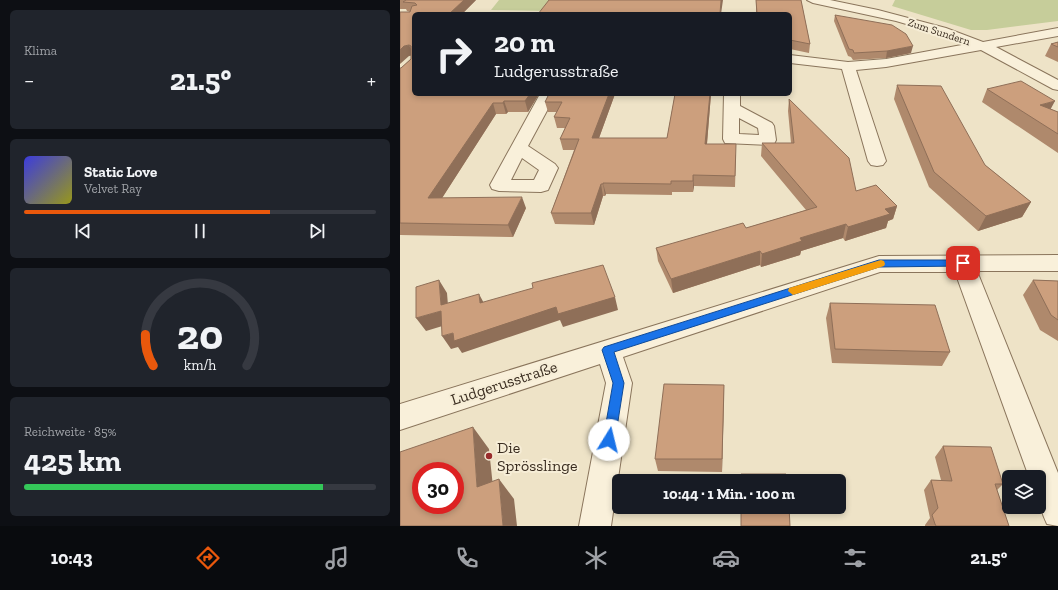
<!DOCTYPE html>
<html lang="de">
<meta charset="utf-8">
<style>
:root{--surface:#171b24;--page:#20242c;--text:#f1f3f6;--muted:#9ea1a6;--line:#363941;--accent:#ea580c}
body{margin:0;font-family:"Zilla Slab",serif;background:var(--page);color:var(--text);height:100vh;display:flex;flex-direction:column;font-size:15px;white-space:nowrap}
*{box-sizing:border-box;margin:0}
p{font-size:13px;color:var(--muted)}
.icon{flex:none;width:22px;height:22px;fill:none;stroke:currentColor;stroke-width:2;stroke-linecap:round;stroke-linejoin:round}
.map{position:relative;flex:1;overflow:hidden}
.details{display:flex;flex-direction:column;gap:10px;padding:10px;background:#0d0f14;width:400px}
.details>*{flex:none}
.guide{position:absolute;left:12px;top:12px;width:380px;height:84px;border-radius:6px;box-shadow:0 2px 6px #0003;background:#171b24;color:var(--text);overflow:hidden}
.fabs{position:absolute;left:602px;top:470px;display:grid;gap:8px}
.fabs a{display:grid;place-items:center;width:44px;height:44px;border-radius:6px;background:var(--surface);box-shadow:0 2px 6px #0003;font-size:20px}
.speed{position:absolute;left:12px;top:462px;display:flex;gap:8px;font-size:20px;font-weight:700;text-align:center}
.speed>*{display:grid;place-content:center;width:52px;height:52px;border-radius:50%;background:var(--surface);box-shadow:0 2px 6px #0003;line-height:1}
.speed .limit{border:6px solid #d22;background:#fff;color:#111}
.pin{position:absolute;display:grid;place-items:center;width:34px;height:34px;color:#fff;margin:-17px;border-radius:8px;box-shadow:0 2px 6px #0006}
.me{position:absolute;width:44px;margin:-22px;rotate:9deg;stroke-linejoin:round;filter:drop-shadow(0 0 3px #0008)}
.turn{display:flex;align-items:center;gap:14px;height:84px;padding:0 16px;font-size:18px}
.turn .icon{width:52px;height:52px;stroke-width:2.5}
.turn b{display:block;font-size:28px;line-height:34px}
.big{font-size:30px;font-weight:700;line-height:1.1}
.details .widget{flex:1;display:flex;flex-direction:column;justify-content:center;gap:6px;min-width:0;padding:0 14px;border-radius:6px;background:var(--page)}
.details .dial{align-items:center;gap:0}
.dial svg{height:104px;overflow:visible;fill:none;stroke:var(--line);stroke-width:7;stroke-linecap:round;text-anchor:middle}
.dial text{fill:var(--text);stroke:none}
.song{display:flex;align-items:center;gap:12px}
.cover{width:48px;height:48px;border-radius:6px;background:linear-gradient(135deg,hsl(240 70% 55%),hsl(60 70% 35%))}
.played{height:4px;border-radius:2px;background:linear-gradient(90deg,var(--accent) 70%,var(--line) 70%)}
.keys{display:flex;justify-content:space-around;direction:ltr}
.heat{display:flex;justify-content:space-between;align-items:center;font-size:22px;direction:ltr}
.charge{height:6px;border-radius:3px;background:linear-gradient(90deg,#34c759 85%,var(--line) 0)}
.trip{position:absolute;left:212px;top:474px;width:234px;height:40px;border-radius:6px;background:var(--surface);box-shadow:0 2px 6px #0003;font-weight:700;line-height:40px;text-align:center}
.dock{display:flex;height:64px;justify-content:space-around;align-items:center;background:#090b0e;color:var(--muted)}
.dock .icon{width:28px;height:28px}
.dock .current{color:var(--accent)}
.dock b{font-size:18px;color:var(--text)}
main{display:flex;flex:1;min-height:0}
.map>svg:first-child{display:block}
.green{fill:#c6cd9a}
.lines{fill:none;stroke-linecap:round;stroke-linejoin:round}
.street-casing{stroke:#8a755c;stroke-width:2}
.street{fill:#f9f0da;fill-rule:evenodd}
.wall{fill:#af896c}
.shaded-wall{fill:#8f6f58}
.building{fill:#cc9f7d;stroke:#8f6f58;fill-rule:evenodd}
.route{fill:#1a73e8;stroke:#114b97}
.slow{fill:#f59e0b}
.poi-dot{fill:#992c2c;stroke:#f6edd6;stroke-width:1.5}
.labels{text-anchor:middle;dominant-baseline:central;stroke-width:4;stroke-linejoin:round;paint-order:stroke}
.far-street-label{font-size:11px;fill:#3a2d20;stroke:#f6edd6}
.near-street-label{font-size:16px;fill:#3a2d20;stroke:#f6edd6}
.near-poi-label{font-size:16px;fill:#3a2d20;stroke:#f6edd6;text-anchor:start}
</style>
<main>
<section class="details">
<div class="widget"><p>Klima</p>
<div class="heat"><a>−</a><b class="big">21.5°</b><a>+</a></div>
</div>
<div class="widget">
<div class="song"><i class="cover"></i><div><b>Static Love</b><p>Velvet Ray</p></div></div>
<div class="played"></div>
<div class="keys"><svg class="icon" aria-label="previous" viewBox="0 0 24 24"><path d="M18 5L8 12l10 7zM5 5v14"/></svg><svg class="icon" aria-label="pause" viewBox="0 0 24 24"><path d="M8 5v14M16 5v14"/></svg><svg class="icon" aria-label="next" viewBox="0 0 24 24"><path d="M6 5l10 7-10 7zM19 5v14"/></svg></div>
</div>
<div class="widget dial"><svg viewBox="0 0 100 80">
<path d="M14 69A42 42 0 1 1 86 69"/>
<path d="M14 69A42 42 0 0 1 8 45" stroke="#ea580c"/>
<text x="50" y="56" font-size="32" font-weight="700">20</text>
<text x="50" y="72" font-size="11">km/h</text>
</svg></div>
<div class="widget"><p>Reichweite · 85%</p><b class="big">425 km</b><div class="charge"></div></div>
</section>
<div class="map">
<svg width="658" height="526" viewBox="0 0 658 526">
<rect width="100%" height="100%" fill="#eee3c7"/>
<path class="green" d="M99 0H157L149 11 91 10Z
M495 0H658V21L587 30H571L492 6Z"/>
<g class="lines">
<g class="street-casing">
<path id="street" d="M407 0H430L478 10 546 28 583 42 658 28V36L596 47 658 80V90L653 89 581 50 486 67 456 70 486 161 483 165 477 166 471 165 468 161 442 69 390 63V55L448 62 486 59 567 44 537 33 496 21 413 3Z
M140 94H156L128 146 155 164 158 168 148 190 141 192 99 191 92 189 90 185ZM122 158 139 170 134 180H111Z
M324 94H340V106L372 123 374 126 376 140 374 144 368 145 325 143 323 139ZM339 118 358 128 359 135 339 134Z
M658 255V271H577L658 473V526L647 524C638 505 639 498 639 477H629L555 272H480L223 357 232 383 211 526H179L206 383 200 364 0 430V404L479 256Z"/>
</g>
<use href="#street" class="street"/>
</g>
<path class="wall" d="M0 0H76L62 14H14V94H139L128 112H108L106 114H96L42 198 126 208 113 237 0 235V68H1L11 59V55L9 56 10 12 7 11 6 9H0Z
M356 0H401L410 44 409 53 390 49V14H356Z
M435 15 511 53 486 58 453 60 451 57 448 56 434 21Z
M658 42V62L645 56 651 44Z
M497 85 585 165 631 202 622 217 578 231 529 187 494 99Z
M587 89 651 109 658 112V153L582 102Z
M149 94H215L199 138H267L275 94H311L307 144 336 155 335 187 294 186 293 192H272V195L206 194 205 196H203L194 225 155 224 151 213 174 150H163L160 139 165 128H157L154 117 157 112H148L145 102Z
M389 99 456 191 497 206 493 219 488 221 486 228 445 241 443 238 401 251 400 255 361 267 360 265 273 293 258 261 256 248 346 228 406 210 361 156 362 143H391L388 111Z
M633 280 658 281V341L640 330 623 295Z
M430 303 550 352 542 366 432 363 426 318Z
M324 385 322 472 258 471 255 459Z
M543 446 603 484 597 490 609 526H525V525L530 518 524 490 531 480H541L535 457Z
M341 507H389L390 526H341Z"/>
<path class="shaded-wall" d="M64 0H76L62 14H49Z
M321 0H323L321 14H320Z
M9 45 14 55 9 56 0 64V50L4 46Z
M513 46 511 53 486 58 487 51Z
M130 94H139L128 112 125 101Z
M209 94H215L195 149 192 138Z
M310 94H311L306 155 305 144Z
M104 101 108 112 106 114 103 103Z
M655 101 648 114 640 105Z
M93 103 96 114 35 209 28 198Z
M293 175 294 186 293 192Z
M203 183 206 194 205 196 203 184Z
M201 184 203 196 194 225 191 213Z
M122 197 126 208 113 237 108 225Z
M631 202 622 217 578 231 586 216Z
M497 206 493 219 488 221 486 228 445 241 448 227 485 209Z
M446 224 443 238 401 251 400 255 361 267 362 254 400 238Z
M360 251V265L273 293 271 279Z
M39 280 47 293 49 318 41 305Z
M79 294 86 307 80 303Z
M215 297 218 310 163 327 160 320 62 353 58 347 51 349 42 336 156 307Z
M41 311 49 324 26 331 16 318Z
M324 385V399L322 472V459Z
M73 427 89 449 95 506 77 487Z
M99 479 114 499 117 526H103Z"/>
<path class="building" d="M6 0H64L49 14H14V94H130L125 101H104L103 103H93L28 198 122 197 108 225 0 223V68H1L11 59V46L9 45 4 46 0 50V12H10L12 6 17 5 15 3 3 2Z
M149 0H321L320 14H138Z
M356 0H401L410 44 390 40V14H357Z
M435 15 492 25 506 34 513 46 487 51 454 53 453 50 449 49Z
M658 42V47L651 44Z
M621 81 655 101 640 105 658 112V134L587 89Z
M497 85 541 86 585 165 631 202 586 216 534 172Z
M149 94H209L192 138H267L275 94H310L305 144H336L335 176 293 175V181H271V184L203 183V184H201L191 213H151L179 139H160L170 118 154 117 162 102H145Z
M389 99 449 158 456 191 476 185 497 206 485 209 490 214 448 227 446 224 400 238 402 241 362 254 360 251 271 279 256 248 343 223 346 228 417 207 362 143H394Z
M203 265 215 297 158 314 156 307 54 341 53 333 42 336 41 311 16 318V287L39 280 41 305 79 294 80 303 133 288 132 283Z
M633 280 658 281V320L651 315Z
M430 303 535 305 550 352 435 349Z
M264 384 324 385 322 459H255Z
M73 427 77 487 99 479 103 526H0V452ZM21 471H55V505H21Z
M543 446 591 447 603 484H595L609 526H536L535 524 532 515 538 508 531 480 552 481Z
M341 474H386L387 481H341Z
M341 507H389L390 526H341Z"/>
<path class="route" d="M479 260H563L567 263 563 266 479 267 214 352 224 383 215 440 213 444 209 446 205 444 203 440 213 383 202 350 204 347Z"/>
<path class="slow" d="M481 260 484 261 485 264 484 266 393 295 388 291 389 288Z"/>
<circle class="poi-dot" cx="89" cy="456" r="4"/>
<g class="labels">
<g class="far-street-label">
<text transform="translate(539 32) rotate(18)">Zum Sundern</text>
</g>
<g class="near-street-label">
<text transform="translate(104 383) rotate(-18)">Ludgerusstraße</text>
</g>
<g class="near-poi-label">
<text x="97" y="447">Die<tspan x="97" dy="18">Sprösslinge</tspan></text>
</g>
</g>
</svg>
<div class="fabs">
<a><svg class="icon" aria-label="layers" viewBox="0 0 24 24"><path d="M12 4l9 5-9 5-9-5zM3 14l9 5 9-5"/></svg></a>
</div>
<div class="speed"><div class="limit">30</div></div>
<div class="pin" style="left:563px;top:263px;background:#d93025"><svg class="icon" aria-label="arrive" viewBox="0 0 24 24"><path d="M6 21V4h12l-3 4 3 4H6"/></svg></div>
<svg class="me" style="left:209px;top:440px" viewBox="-20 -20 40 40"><circle r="19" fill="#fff"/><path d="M0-13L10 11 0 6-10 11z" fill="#1a73e8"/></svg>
<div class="trip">10:44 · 1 Min. · 100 m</div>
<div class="guide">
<div class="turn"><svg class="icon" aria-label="right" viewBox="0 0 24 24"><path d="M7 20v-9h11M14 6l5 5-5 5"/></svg><div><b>20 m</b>Ludgerusstraße</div></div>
</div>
</div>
</main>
<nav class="dock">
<b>10:43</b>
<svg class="icon current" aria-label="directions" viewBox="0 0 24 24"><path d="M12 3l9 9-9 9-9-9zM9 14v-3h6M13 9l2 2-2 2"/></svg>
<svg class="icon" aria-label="music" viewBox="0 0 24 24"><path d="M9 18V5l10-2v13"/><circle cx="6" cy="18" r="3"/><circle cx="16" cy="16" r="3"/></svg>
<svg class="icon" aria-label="phone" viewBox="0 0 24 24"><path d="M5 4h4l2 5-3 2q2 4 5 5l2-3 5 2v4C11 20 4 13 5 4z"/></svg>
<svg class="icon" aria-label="climate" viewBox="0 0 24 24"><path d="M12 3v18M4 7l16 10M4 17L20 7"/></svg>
<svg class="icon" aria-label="car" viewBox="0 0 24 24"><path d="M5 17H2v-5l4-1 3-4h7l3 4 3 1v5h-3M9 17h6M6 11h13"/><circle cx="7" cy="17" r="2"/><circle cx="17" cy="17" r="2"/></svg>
<svg class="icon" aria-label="filters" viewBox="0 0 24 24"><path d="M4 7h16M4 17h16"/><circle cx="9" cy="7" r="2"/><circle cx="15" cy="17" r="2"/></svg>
<b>21.5°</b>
</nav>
